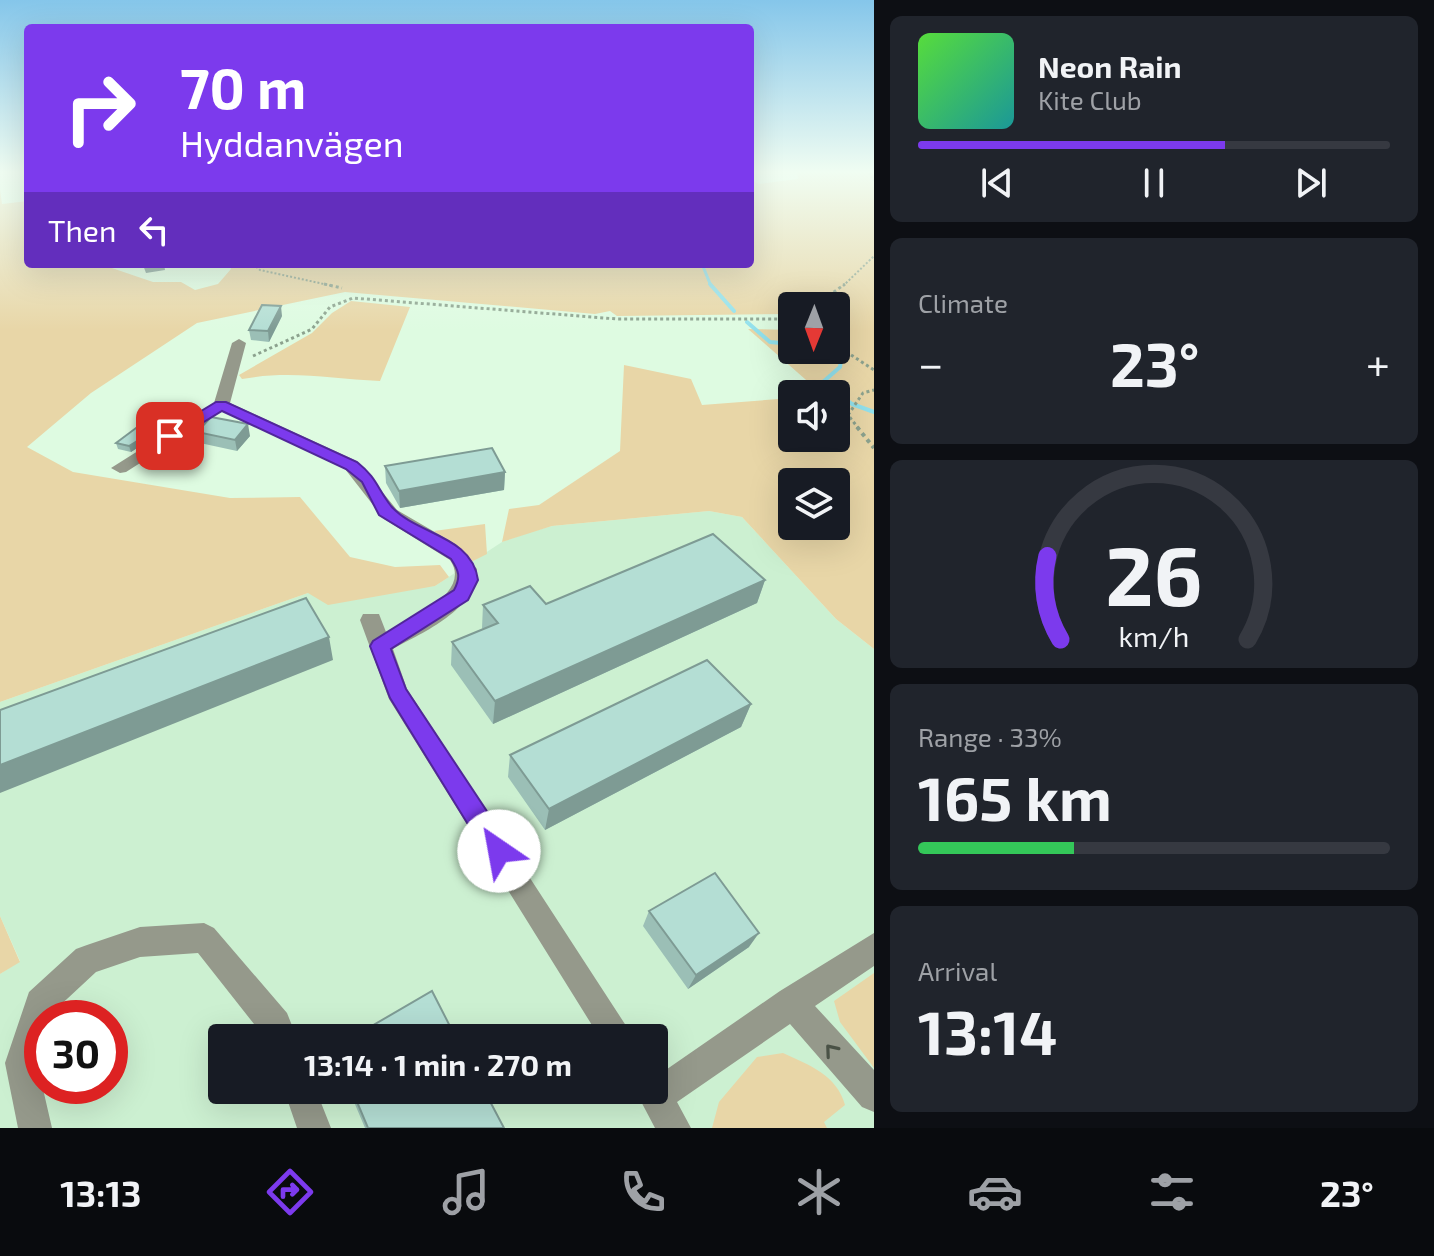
<!DOCTYPE html>
<meta charset="utf-8">
<style>
:root{--surface:#171b24;--page:#20242c;--text:#f1f3f6;--muted:#9ea1a6;--line:#363941;--accent:#7c3aed}
body{margin:0;font-family:"Exo 2",sans-serif;background:var(--page);color:var(--text);height:100vh;display:flex;flex-direction:column;font-size:30px;white-space:nowrap}
*{box-sizing:border-box;margin:0}
p{font-size:26px;color:var(--muted)}
.icon{flex:none;width:44px;height:44px;fill:none;stroke:currentColor;stroke-width:2;stroke-linecap:round;stroke-linejoin:round}
.map{position:relative;flex:1;overflow:hidden}
.sheet{display:flex;flex-direction:column;gap:16px;padding:16px;background:#0d0f14;width:560px}
.sheet>*{flex:none}
.hud{position:absolute;left:24px;top:24px;width:730px;height:244px;border-radius:8px;box-shadow:0 8px 32px #0002;background:#7c3aed;color:#fff;overflow:hidden}
.needle{width:52px;rotate:181deg}
.fabs{position:absolute;left:778px;top:292px;display:grid;gap:16px}
.fabs a{display:grid;place-items:center;width:72px;height:72px;border-radius:8px;background:var(--surface);box-shadow:0 8px 32px #0002;font-size:40px}
.speed{position:absolute;left:24px;top:1000px;display:flex;gap:16px;font-size:40px;font-weight:700;text-align:center}
.speed>*{display:grid;place-content:center;width:104px;height:104px;border-radius:50%;background:var(--surface);box-shadow:0 8px 32px #0002;line-height:1}
.speed .limit{border:12px solid #d22;background:#fff;color:#111}
.pin{position:absolute;display:grid;place-items:center;width:68px;height:68px;color:#fff;margin:-34px;border-radius:16px;box-shadow:0 4px 12px #0006}
.me{position:absolute;width:88px;margin:-44px;rotate:327deg;stroke-linejoin:round;filter:drop-shadow(0 0 6px #0008)}
.turn{display:flex;align-items:center;gap:28px;height:168px;padding:0 24px;font-size:36px}
.turn .icon{width:104px;height:104px;stroke-width:2.5}
.turn b{display:block;font-size:56px;line-height:68px}
.then{display:flex;align-items:center;height:76px;padding:0 24px;background:#0003;gap:16px;font-size:30px}
.big{font-size:60px;font-weight:700;line-height:1.1}
.sheet .widget{flex:1;display:flex;flex-direction:column;justify-content:center;gap:12px;min-width:0;padding:0 28px;border-radius:12px;background:var(--page)}
.sheet .dial{align-items:center;gap:0}
.dial svg{height:208px;overflow:visible;fill:none;stroke:var(--line);stroke-width:7;stroke-linecap:round;text-anchor:middle}
.dial text{fill:var(--text);stroke:none}
.song{display:flex;align-items:center;gap:24px}
.cover{width:96px;height:96px;border-radius:12px;background:linear-gradient(135deg,hsl(110 70% 55%),hsl(180 70% 35%))}
.played{height:8px;border-radius:4px;background:linear-gradient(90deg,var(--accent) 65%,var(--line) 65%)}
.keys{display:flex;justify-content:space-around;direction:ltr}
.heat{display:flex;justify-content:space-between;align-items:center;font-size:44px;direction:ltr}
.charge{height:12px;border-radius:6px;background:linear-gradient(90deg,#34c759 33%,var(--line) 0)}
.trip{position:absolute;left:208px;top:1024px;width:460px;height:80px;border-radius:8px;background:var(--surface);box-shadow:0 8px 32px #0002;font-weight:700;line-height:80px;text-align:center}
.tab-bar{display:flex;height:128px;justify-content:space-around;align-items:center;background:#090b0e;color:var(--muted)}
.tab-bar .icon{width:56px;height:56px}
.tab-bar .selected{color:var(--accent)}
.tab-bar b{font-size:36px;color:var(--text)}
main{display:flex;flex:1;min-height:0}
.map>svg:first-child{display:block}
.built{fill:#ccf0d1;fill-rule:evenodd}
.green{fill:#e8d6a7;fill-rule:evenodd}
.lines{fill:none;stroke-linecap:round;stroke-linejoin:round}
.stream-far1{stroke:#92e1ec;stroke-width:3}
.stream{stroke:#92e1ec;stroke-width:4}
.path-far2{stroke:#8ca28e;stroke-width:2;stroke-dasharray:2 2;stroke-linecap:butt}
.path-far1{stroke:#8ca28e;stroke-width:3;stroke-dasharray:3 3;stroke-linecap:butt}
.path{stroke:#8ca28e;stroke-width:4;stroke-dasharray:4 4;stroke-linecap:butt}
.minor{fill:#95998b;fill-rule:evenodd}
.wall{fill:#9bbfb6}
.shaded-wall{fill:#7e9b94}
.building{fill:#b4ded4;stroke:#7e9b94;stroke-width:2}
.oneway{stroke:#4a5246}
.route{fill:#7c3aed;stroke:#51269a;stroke-width:2}
</style>
<main>
<div class="map">
<svg width="874" height="1128" viewBox="0 0 874 1128">
<rect width="100%" height="100%" fill="#defbe1"/>
<path class="built" d="M709 511 742 517 836 619 874 649V1128H0V974L20 961 0 916V702L308 593 435 586 502 542 527 533 552 526ZM42 1018H110V1086H42ZM222 1038H654V1090H222Z"/>
<path class="green" d="M797 173H874V649L836 619 742 517 709 511 552 526 502 542 509 509 539 505 620 451 624 365 691 379 702 405 792 398V438H836V394H822L748 329 792 330V350H836V306H792V314L617 316 610 311 595 314 345 292 197 323 91 393 27 447 73 472 230 498 300 497 350 557 395 567 440 565 449 577 435 586 328 605 308 593 0 702V189L2 204 28 201V264H100L153 282H181L195 290 218 284 231 269 230 264H750V179L759 184 798 179ZM792 482H836V526H792Z
M351 301 410 307 380 381C331 379 292 370 242 379L239 375 312 333 332 313Z
M485 524 487 554 469 563 434 531Z
M0 916 20 962 0 974Z
M874 973V1068L840 1022 834 1001Z
M783 1053C809 1065 837 1075 845 1105L824 1122 827 1128H712L719 1102 757 1057Z"/>
<g class="lines">
<path class="stream-far1" d="M702 264 711 286"/>
<path class="stream" d="M710 284 734 311
M747 322 770 342 792 344
M824 350 841 359 840 367 823 382 852 404 874 412"/>
<path class="path-far2" d="M869 173 874 181
M253 264 260 270 333 286
M843 286 874 256"/>
<path class="path-far1" d="M324 284 342 288
M814 306 845 284
M836 345 874 370
M253 356 312 329 330 307 353 298 617 319H792
M859 429 848 415 863 393 874 390"/>
<path class="path" d="M857 427 874 448"/>
<path class="minor" d="M239 339 246 343 230 403 357 461 397 510 457 545 477 569C475 611 425 631 393 649L407 689 634 1038H600L389 699 360 620 363 614H379L386 632C410 619 473 593 450 560L384 519 345 469 222 411 126 472 120 473 111 468 214 403 232 343Z
M204 923 214 928 287 1013 297 1038H265L198 953 140 957 96 972 53 1012 51 1018H42V1047L37 1063 52 1128H18L5 1063 29 992 76 949 87 945 140 927Z
M874 933V966L815 1006 874 1070V1112L862 1107 790 1024 677 1102 691 1128H655L635 1090H654V1075L657 1076 780 991Z
M284 1090H316L331 1128H297Z"/>
</g>
<path class="wall" d="M282 316 269 342 251 340 249 330Z
M197 432 250 436 237 451 200 443Z
M150 433 151 439 131 452 118 449 116 443Z
M184 452 169 463 153 459 151 453Z
M385 466 505 472 504 490 400 508 386 483Z
M765 580 757 603 493 724 451 665 452 642 483 629 482 628 483 605 546 604Z
M751 704 741 727 545 830 508 777 510 755Z
M649 911 749 947 688 989 643 926Z
M349 1090H484L504 1128H365Z"/>
<path class="shaded-wall" d="M149 264H164L165 270 146 273 143 265Z
M281 306 282 316 269 342 268 331Z
M248 424 250 436 237 451 235 440Z
M150 433 151 439 131 452 129 446Z
M182 446 184 452 169 463 167 457Z
M505 472 504 490 400 508 399 491Z
M765 580 757 603 493 724 495 701Z
M329 637 333 660 0 793V765Z
M751 704 741 727 545 830 549 809Z
M759 933 749 947 688 989 696 975Z"/>
<path class="building" d="M262 305 281 306 268 331 249 330Z
M211 417 248 424 235 440 197 432Z
M136 428 150 433 129 446 116 443Z
M170 441 182 446 167 457 151 453Z
M492 448 505 472 399 491 385 466Z
M713 534 765 580 495 701 452 642 498 623 483 605 530 586 546 604Z
M306 598 329 637 0 765V710Z
M707 660 751 704 549 809 510 755Z
M715 873 759 933 696 975 649 911Z
M432 991 456 1038H351Z
M352 1090H484L504 1128H368Z"/>
<defs><path id="oneway-chevron" d="M-2-3.5L2.5 0L-2 3.5" fill="none" stroke-width="1.6" stroke-linecap="round" stroke-linejoin="round" transform="scale(2)"/></defs>
<use class="oneway" href="#oneway-chevron" transform="translate(831 1050) rotate(-130)"/>
<linearGradient id="sky" x2="0" y2="1"><stop stop-color="#85c6ea"/><stop offset="0.52" stop-color="#f0fdf2"/><stop offset="1" stop-color="#f0fdf2" stop-opacity="0"/></linearGradient>
<rect width="874" height="331" fill="url(#sky)"/>
<path class="route" d="M216 402H226L357 462C377 478 377 488 391 506 416 535 472 535 478 580L468 600 391 649 406 689 508 843 511 851 508 860 499 863 490 860 390 698 370 646 373 641 454 590C461 577 459 571 451 559L379 515 362 482 346 469 222 411 176 439H165V433Z"/>
</svg>
<div class="fabs">
<a><svg class="needle" viewBox="-14 -14 28 28"><path d="M0-13l5 13h-10z" fill="#e53935"/><path d="M0 13l5-13h-10z" fill="#9ea1a6"/></svg></a>
<a><svg class="icon" aria-label="sound" viewBox="0 0 24 24"><path d="M4 9h4l5-4v14l-5-4H4zM17 9q2 3 0 6"/></svg></a>
<a><svg class="icon" aria-label="layers" viewBox="0 0 24 24"><path d="M12 4l9 5-9 5-9-5zM3 14l9 5 9-5"/></svg></a>
</div>
<div class="speed"><div class="limit">30</div></div>
<div class="pin" style="left:170px;top:436px;background:#d93025"><svg class="icon" aria-label="arrive" viewBox="0 0 24 24"><path d="M6 21V4h12l-3 4 3 4H6"/></svg></div>
<svg class="me" style="left:499px;top:851px" viewBox="-20 -20 40 40"><circle r="19" fill="#fff"/><path d="M0-13L10 11 0 6-10 11z" fill="#7c3aed"/></svg>
<div class="trip">13:14 · 1 min · 270 m</div>
<div class="hud">
<div class="turn"><svg class="icon" aria-label="right" viewBox="0 0 24 24"><path d="M7 20v-9h11M14 6l5 5-5 5"/></svg><div><b>70 m</b>Hyddanvägen</div></div>
<div class="then">Then<svg class="icon" aria-label="left" viewBox="0 0 24 24"><path d="M17 20v-9H6M10 6l-5 5 5 5"/></svg></div>
</div>
</div>
<section class="sheet">
<div class="widget">
<div class="song"><i class="cover"></i><div><b>Neon Rain</b><p>Kite Club</p></div></div>
<div class="played"></div>
<div class="keys"><svg class="icon" aria-label="previous" viewBox="0 0 24 24"><path d="M18 5L8 12l10 7zM5 5v14"/></svg><svg class="icon" aria-label="pause" viewBox="0 0 24 24"><path d="M8 5v14M16 5v14"/></svg><svg class="icon" aria-label="next" viewBox="0 0 24 24"><path d="M6 5l10 7-10 7zM19 5v14"/></svg></div>
</div>
<div class="widget"><p>Climate</p>
<div class="heat"><a>−</a><b class="big">23°</b><a>+</a></div>
</div>
<div class="widget dial"><svg viewBox="0 0 100 80">
<path d="M14 69A42 42 0 1 1 86 69"/>
<path d="M14 69A42 42 0 0 1 9 37" stroke="#7c3aed"/>
<text x="50" y="56" font-size="32" font-weight="700">26</text>
<text x="50" y="72" font-size="11">km/h</text>
</svg></div>
<div class="widget"><p>Range · 33%</p><b class="big">165 km</b><div class="charge"></div></div>
<div class="widget"><p>Arrival</p><b class="big">13:14</b></div>
</section>
</main>
<nav class="tab-bar">
<b>13:13</b>
<svg class="icon selected" aria-label="directions" viewBox="0 0 24 24"><path d="M12 3l9 9-9 9-9-9zM9 14v-3h6M13 9l2 2-2 2"/></svg>
<svg class="icon" aria-label="music" viewBox="0 0 24 24"><path d="M9 18V5l10-2v13"/><circle cx="6" cy="18" r="3"/><circle cx="16" cy="16" r="3"/></svg>
<svg class="icon" aria-label="phone" viewBox="0 0 24 24"><path d="M5 4h4l2 5-3 2q2 4 5 5l2-3 5 2v4C11 20 4 13 5 4z"/></svg>
<svg class="icon" aria-label="climate" viewBox="0 0 24 24"><path d="M12 3v18M4 7l16 10M4 17L20 7"/></svg>
<svg class="icon" aria-label="car" viewBox="0 0 24 24"><path d="M5 17H2v-5l4-1 3-4h7l3 4 3 1v5h-3M9 17h6M6 11h13"/><circle cx="7" cy="17" r="2"/><circle cx="17" cy="17" r="2"/></svg>
<svg class="icon" aria-label="filters" viewBox="0 0 24 24"><path d="M4 7h16M4 17h16"/><circle cx="9" cy="7" r="2"/><circle cx="15" cy="17" r="2"/></svg>
<b>23°</b>
</nav>
